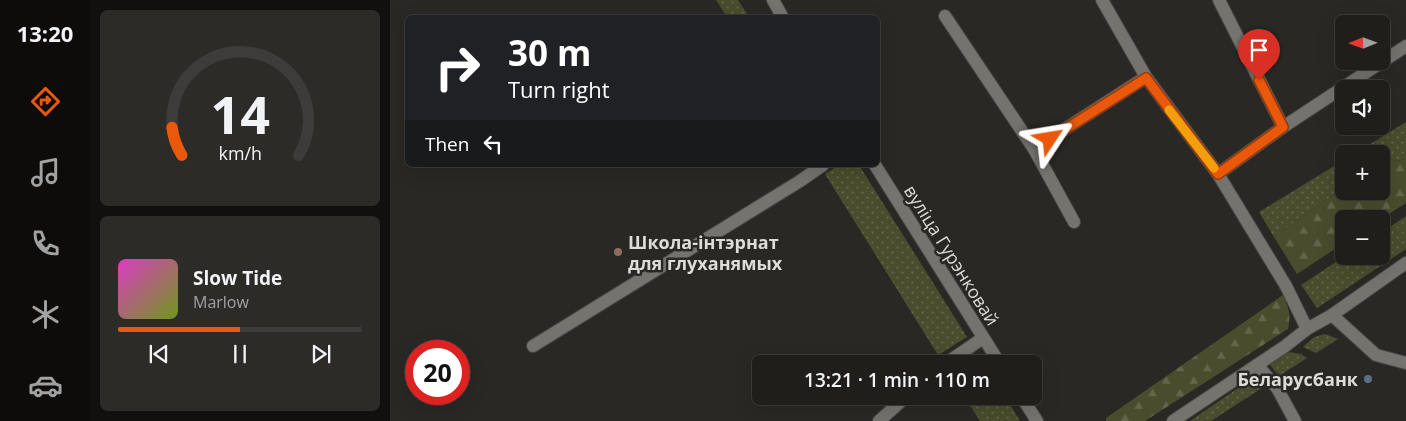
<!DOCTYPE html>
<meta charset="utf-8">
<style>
:root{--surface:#201e1b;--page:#2d2b28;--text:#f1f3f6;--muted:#a2a2a3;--line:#3d3c3a;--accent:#ea580c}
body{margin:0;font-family:"Open Sans",sans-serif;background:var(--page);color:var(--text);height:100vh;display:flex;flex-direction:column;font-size:19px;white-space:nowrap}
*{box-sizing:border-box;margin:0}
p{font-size:16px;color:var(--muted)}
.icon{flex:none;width:28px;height:28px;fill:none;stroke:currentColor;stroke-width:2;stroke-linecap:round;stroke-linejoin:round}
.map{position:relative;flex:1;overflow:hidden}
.side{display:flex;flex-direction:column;gap:10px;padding:10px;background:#12100f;width:300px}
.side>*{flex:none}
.guide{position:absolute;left:15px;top:15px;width:475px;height:152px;border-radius:8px;box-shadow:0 5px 20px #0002,0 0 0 1px var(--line);background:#202124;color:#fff;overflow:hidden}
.needle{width:32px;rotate:269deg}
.buttons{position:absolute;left:945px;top:15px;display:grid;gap:10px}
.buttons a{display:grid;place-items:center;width:55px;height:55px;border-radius:8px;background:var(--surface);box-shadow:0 5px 20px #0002,0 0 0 1px var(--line);font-size:25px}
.speed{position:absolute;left:15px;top:340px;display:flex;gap:10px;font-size:25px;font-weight:700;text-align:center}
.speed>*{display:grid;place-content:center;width:65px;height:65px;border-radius:50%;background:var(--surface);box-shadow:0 5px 20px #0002,0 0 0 1px var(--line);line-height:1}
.speed .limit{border:8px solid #d22;background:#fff;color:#111}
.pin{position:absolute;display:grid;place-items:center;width:42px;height:42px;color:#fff;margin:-51px -21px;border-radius:50% 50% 50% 0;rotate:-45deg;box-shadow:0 0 5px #0007}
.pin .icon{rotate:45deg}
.me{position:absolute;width:55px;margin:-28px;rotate:57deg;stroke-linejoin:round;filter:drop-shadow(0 0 4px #0008)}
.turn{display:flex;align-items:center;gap:18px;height:105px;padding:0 20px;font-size:22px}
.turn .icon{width:65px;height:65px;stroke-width:2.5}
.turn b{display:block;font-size:35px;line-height:42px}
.then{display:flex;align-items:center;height:48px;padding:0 20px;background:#0003;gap:10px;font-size:19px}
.side .card{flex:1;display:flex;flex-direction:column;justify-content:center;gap:8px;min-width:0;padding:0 18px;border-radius:8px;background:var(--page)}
.side .dial{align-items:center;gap:0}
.dial svg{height:130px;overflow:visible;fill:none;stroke:var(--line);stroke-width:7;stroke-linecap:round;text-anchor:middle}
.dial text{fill:var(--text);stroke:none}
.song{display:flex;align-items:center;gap:15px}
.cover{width:60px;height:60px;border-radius:8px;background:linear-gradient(135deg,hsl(310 70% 55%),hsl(80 70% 35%))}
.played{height:5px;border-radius:2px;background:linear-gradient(90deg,var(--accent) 50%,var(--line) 50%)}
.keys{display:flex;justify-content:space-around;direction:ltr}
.trip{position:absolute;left:362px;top:355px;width:290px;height:50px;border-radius:8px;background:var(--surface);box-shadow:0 5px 20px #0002,0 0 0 1px var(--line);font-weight:600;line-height:50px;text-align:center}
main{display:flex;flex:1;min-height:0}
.tabs{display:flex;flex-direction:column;width:90px;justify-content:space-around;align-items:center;background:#0d0c0b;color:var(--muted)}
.tabs .icon{width:35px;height:35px}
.tabs .active{color:var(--accent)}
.tabs b{font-size:22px;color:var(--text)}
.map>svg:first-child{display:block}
.grass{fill:url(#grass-dots)}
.forest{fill:url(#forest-firs)}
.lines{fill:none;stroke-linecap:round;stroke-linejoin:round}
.service-casing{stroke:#484642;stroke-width:14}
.minor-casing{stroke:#484642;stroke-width:14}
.service{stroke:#75736e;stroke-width:12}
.minor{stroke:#75736e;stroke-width:12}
.route-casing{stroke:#983908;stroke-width:12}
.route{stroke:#ea580c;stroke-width:9}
.slow{stroke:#f59e0b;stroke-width:9}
.education-dot{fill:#8d6e63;stroke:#2a2824;stroke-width:2}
.service-dot{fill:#5c6f8a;stroke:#2a2824;stroke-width:2}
.labels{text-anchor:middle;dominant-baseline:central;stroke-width:5;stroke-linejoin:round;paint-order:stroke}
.poi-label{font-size:18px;font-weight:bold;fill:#dddcd9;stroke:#2a2824;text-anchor:start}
.street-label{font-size:18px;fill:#dddcd9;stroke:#2a2824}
</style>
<main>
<nav class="tabs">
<b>13:20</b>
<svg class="icon active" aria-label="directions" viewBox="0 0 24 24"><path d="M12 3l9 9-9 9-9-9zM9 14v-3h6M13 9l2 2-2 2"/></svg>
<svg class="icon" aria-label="music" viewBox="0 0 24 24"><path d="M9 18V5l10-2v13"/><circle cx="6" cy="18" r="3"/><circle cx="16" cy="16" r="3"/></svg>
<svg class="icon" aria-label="phone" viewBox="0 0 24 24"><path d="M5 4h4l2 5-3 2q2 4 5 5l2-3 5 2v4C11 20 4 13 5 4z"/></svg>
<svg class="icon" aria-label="climate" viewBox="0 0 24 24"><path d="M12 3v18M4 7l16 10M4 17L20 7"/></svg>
<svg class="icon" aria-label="car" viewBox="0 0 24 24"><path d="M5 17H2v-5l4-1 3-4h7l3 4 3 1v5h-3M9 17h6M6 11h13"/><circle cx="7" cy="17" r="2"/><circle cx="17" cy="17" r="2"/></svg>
</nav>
<section class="side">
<div class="card dial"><svg viewBox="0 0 100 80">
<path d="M14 69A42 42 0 1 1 86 69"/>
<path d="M14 69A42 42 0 0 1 8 52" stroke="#ea580c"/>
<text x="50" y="56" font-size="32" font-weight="700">14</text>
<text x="50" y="72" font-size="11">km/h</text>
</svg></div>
<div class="card">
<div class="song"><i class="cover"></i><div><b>Slow Tide</b><p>Marlow</p></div></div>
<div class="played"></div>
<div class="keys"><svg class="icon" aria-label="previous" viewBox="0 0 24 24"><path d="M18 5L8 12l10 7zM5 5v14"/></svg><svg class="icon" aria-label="pause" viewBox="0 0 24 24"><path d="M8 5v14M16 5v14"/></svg><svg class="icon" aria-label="next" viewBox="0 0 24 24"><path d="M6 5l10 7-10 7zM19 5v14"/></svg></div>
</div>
</section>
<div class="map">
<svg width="1016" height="421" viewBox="0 0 1016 421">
<defs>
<pattern id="grass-dots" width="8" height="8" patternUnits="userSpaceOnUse" patternTransform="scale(1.25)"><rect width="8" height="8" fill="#494d2d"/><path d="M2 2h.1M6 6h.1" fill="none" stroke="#63664b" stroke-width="1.8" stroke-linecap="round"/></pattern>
<pattern id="forest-firs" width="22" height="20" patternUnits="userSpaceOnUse" patternTransform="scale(1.25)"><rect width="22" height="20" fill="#494d2d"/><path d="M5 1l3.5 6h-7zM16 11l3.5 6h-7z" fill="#63664b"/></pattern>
</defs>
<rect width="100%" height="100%" fill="#2a2824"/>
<path class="grass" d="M326 0H348L359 17H337Z
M1016 122V159L991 164V154H964Z
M954 160V187L884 237 869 212Z
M449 165H469L577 337 548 355 435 174Z
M1016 216V249L927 308 911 285 955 256H991V233Z
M935 334 948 339 926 353 913 347 924 337Z
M897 352 911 354 917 358 889 376 880 365Z
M582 353 589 356 594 364H565Z
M861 383 875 386 821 421H800L854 384Z
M574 396H615L630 421H590Z"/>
<path class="forest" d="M1016 159V203L991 219H954V243L907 274 884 237 954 187V191H991V164Z
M893 295C899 307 901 316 898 329L755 421H716V418Z"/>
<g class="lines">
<g class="service-casing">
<path id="service" d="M712 0 756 77 828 174 896 286 917 329
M829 0 893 127
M555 16 644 149 684 222
M644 149 756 77
M828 174 893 127 1016 46
M942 315 986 355 1016 363
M143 346 410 181 433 165
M555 364 593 338
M867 365 887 388 905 421
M489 421 517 396"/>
</g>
<g class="minor-casing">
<path id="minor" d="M383 0 393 18
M485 165 610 364
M631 396 647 421
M783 421 894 347 917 329 942 315 1016 263"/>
</g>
<use href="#service" class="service"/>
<use href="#minor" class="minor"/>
</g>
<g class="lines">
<g class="route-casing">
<path id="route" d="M660 139 756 78 828 174 893 127 869 80"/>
</g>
<use href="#route" class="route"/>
<path class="slow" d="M779 110 824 168"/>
</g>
<circle class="education-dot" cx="228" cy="252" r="5"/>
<circle class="service-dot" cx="978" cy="379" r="5"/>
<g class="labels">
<g class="poi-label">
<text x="238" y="242">Школа-інтэрнат<tspan x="238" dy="21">для глуханямых</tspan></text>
<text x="968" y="379" text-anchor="end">Беларусбанк</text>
</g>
<g class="street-label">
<text transform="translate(562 255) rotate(58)">вуліца Гурэнковай</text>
</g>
</g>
</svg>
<div class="buttons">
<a><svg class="needle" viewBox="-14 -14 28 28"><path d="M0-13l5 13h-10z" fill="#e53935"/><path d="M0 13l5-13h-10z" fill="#a2a2a3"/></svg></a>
<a><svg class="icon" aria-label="sound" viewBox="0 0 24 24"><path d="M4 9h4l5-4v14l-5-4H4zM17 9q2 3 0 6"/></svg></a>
<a>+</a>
<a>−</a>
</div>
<div class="speed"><div class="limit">20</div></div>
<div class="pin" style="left:869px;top:80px;background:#d93025"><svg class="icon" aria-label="arrive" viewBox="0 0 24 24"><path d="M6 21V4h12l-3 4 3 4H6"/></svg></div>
<svg class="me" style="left:660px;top:139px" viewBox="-20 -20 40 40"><path d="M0-17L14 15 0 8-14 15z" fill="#ea580c" stroke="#fff" stroke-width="4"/></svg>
<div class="trip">13:21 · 1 min · 110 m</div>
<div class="guide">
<div class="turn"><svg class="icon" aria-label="right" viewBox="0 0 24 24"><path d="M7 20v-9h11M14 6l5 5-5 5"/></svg><div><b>30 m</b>Turn right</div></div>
<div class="then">Then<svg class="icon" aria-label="left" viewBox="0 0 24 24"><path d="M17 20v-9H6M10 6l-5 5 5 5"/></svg></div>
</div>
</div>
</main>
